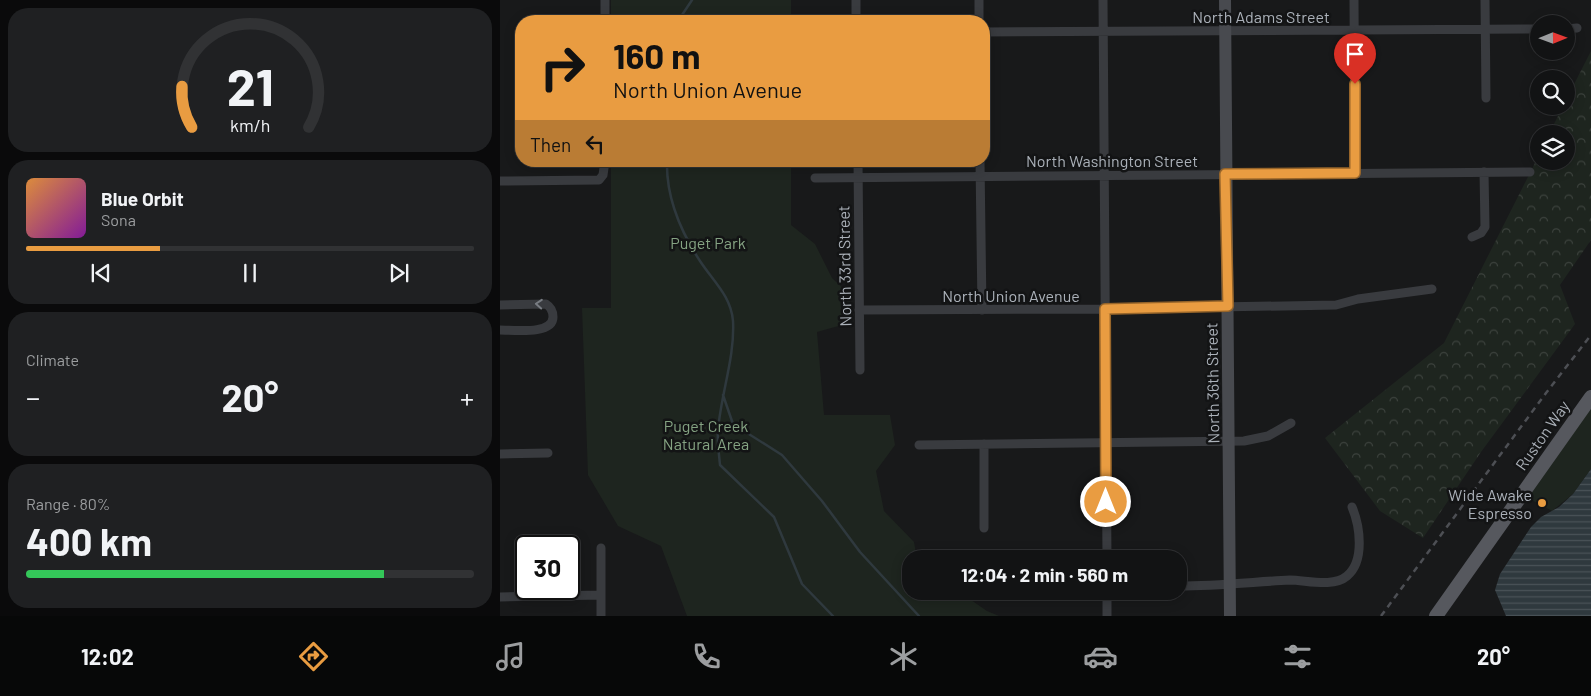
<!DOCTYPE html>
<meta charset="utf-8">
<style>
:root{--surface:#121314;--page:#1f2022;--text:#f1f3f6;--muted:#9c9ea0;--line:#313234;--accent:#e99c41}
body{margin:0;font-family:Barlow,sans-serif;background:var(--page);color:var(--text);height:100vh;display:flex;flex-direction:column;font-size:19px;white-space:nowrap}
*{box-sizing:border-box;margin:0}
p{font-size:16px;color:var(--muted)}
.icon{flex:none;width:28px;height:28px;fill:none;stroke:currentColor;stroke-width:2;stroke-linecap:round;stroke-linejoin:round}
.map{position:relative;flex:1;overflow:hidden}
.side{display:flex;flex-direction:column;gap:8px;padding:8px;background:#0a0a0b;width:500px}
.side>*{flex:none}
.banner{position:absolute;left:15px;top:15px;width:475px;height:152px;border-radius:20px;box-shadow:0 2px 12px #0003,0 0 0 1px var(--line);background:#e99c41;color:#111;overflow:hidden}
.needle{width:32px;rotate:89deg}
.buttons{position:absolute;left:1030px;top:15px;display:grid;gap:10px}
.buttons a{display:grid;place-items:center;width:45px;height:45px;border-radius:50%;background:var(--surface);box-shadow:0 2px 12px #0003,0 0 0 1px var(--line);font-size:25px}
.speed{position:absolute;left:15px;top:535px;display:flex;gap:10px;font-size:25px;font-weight:700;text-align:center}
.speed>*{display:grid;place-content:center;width:65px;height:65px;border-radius:50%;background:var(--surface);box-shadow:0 2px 12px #0003,0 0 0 1px var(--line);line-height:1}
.speed .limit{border:2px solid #111;border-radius:8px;background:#fff;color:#111}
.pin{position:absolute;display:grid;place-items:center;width:42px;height:42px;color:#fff;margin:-51px -21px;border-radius:50% 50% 50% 0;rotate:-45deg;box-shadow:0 0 5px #0007}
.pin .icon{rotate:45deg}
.me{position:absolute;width:55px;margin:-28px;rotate:0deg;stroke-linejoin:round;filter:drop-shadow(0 0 4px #0008)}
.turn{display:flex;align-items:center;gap:18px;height:105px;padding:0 15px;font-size:22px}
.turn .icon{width:65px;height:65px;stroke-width:2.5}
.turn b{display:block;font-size:35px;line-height:42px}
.then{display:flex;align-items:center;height:48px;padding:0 15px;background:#0003;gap:10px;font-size:19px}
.big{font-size:38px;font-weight:700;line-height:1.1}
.side .tile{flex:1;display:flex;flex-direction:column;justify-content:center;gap:8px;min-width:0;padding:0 18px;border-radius:20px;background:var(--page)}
.side .dial{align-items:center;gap:0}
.dial svg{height:130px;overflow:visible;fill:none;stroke:var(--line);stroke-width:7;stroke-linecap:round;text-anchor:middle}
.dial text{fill:var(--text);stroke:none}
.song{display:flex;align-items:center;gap:15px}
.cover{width:60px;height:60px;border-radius:8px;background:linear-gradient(135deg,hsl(30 70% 55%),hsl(290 70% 35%))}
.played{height:5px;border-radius:2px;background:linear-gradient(90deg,var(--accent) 30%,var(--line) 30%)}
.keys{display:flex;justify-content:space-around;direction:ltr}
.heat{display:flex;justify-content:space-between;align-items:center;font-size:28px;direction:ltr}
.charge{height:8px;border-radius:4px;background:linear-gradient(90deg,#34c759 80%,var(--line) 0)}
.trip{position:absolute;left:402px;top:550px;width:285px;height:50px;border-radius:20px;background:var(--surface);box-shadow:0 2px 12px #0003,0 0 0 1px var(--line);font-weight:700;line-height:50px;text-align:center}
.dock{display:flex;height:80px;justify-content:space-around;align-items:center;background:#070808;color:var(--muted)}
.dock .icon{width:35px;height:35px}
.dock .selected{color:var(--accent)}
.dock b{font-size:22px;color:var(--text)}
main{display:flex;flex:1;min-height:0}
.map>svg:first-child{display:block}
.forest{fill:url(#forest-crowns)}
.green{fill:#1e251f}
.water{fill:url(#water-rules)}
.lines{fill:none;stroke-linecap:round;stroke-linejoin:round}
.stream{stroke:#2f393e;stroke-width:2.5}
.street{stroke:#393b3f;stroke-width:9}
.secondary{stroke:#484a4f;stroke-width:12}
.primary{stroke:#56585e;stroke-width:14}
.rail{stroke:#4d4f54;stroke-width:2.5;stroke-dasharray:6 5;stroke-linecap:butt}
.oneway{stroke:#787c82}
.route-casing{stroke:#97652a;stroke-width:12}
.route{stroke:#e99c41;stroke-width:9}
.poi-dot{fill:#e99c41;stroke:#131415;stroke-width:2}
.labels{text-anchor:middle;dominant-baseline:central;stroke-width:5;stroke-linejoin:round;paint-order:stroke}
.street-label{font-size:16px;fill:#abb1b9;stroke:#131415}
.park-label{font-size:16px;fill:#85a383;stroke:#131415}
.poi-label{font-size:16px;fill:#abb1b9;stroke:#131415;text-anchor:end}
</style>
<main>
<section class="side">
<div class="tile dial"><svg viewBox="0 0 100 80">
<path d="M14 69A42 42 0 1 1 86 69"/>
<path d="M14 69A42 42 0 0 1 8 44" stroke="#e99c41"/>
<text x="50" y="56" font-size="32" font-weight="700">21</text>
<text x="50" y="72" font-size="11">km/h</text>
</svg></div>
<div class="tile">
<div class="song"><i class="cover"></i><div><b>Blue Orbit</b><p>Sona</p></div></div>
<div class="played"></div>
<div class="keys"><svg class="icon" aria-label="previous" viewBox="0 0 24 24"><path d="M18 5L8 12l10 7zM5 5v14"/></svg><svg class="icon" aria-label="pause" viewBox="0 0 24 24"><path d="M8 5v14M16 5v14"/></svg><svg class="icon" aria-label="next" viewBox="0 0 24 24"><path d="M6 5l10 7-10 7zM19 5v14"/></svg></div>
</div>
<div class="tile"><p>Climate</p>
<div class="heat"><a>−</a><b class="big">20°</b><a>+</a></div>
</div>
<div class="tile"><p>Range · 80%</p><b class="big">400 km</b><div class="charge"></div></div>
</section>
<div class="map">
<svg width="1091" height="616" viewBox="0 0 1091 616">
<defs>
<pattern id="forest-crowns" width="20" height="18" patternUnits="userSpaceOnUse" patternTransform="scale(1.25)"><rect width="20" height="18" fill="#1e251f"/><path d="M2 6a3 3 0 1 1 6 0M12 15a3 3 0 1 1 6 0" fill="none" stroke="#3c423d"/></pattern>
<pattern id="water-rules" width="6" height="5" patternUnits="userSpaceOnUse" patternTransform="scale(1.25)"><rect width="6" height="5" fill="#2f393e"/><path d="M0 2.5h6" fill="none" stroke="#4a5358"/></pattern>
</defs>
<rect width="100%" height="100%" fill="#18191a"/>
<path class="forest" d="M1091 51V240L1060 285 1075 324 981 452 923 538 880 511 825 438 944 343 1039 155V161H1066V134H1049L1063 106H1066V100Z"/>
<path class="green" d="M111 0H291V21H111Z
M111 161H291V225L315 244 332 278 350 295 349 323 317 332 324 415H390L395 445 376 471 384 511 414 542 417 559H411V591H458L487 611 499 616H187L161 546 118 526 88 475 82 308H111Z
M1091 408V469L1073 494 1052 511 1028 498Z"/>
<path class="water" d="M1091 469V616H1006L995 590 1000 574 1031 527 1041 517 1059 507 1073 494Z"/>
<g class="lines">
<path class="stream" d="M178 21 192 0
M167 161C166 196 181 232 200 261 213 281 231 296 233 321 235 357 221 394 218 430 217 441 219 454 220 465L274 517 302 584 333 616
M223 395 233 424 282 455 322 501 360 552 419 616"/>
<path class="street" d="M105 0V21
M356 0V21
M479 0V21
M603 0 607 559
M854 0 855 173
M985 0 986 98
M1066 29 1077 28
M484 32 1039 29
M358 161 360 370
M480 161 482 310
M315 178 1030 172
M0 181 99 180 103 175 105 161
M972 237 981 233 985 227 984 172
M0 305 46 304C51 307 53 311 53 317 53 335 14 330 0 330
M359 310 605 309 836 305 858 299 932 289
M484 444V528
M419 445 744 441 768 436 791 423
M0 454 48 453
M101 548V616
M679 586C716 586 753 582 790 580 806 580 833 588 847 576 865 561 860 526 852 507
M607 591V616
M0 597 101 595"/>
<path class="secondary" d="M725 0 730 616"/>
<path class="primary" d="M936 616 1091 397"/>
<path class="rail" d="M881 616 1046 393 1091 335"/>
</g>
<defs><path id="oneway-chevron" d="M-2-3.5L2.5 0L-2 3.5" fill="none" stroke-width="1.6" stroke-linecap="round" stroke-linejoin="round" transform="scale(1.25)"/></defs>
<use class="oneway" href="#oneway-chevron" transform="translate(39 304) rotate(-176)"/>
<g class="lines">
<g class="route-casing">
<path id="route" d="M606 502 605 309 728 306 725 174 855 173V84"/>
</g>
<use href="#route" class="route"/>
</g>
<circle class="poi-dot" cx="1042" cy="503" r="5"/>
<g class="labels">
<g class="street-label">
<text x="761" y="16">North Adams Street</text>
<text x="612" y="160">North Washington Street</text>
<text transform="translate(344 266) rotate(-91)">North 33rd Street</text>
<text x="511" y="295">North Union Avenue</text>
<text transform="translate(712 383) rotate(-91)">North 36th Street</text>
<text transform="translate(1042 435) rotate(-55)">Ruston Way</text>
</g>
<g class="park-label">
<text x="208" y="242">Puget Park</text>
<text x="206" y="425">Puget Creek<tspan x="206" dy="18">Natural Area</tspan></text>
</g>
<g class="poi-label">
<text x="1032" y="494">Wide Awake<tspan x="1032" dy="18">Espresso</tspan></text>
</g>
</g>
</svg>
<div class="buttons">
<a><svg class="needle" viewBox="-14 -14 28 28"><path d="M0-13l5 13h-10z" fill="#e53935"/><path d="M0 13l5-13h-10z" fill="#9c9ea0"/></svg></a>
<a><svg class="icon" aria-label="search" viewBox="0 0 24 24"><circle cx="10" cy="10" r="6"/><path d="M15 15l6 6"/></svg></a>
<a><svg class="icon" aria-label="layers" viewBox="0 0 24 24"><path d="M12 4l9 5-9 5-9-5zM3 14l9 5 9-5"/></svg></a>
</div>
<div class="speed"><div class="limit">30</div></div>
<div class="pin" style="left:855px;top:84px;background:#d93025"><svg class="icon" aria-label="arrive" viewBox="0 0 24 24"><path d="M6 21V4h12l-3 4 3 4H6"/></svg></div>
<svg class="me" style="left:606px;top:502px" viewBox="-20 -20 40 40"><circle r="17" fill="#e99c41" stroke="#fff" stroke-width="3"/><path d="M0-11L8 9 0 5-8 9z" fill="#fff"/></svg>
<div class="trip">12:04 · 2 min · 560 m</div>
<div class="banner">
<div class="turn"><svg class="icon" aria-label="right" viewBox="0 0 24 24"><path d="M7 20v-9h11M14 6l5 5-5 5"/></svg><div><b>160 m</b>North Union Avenue</div></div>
<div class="then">Then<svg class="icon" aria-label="left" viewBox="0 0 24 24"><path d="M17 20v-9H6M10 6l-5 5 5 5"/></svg></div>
</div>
</div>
</main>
<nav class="dock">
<b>12:02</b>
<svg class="icon selected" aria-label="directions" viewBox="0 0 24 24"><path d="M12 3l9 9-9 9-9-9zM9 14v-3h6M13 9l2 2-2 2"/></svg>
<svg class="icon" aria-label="music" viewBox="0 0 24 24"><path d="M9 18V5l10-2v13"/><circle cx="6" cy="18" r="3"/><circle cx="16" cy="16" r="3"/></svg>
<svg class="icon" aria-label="phone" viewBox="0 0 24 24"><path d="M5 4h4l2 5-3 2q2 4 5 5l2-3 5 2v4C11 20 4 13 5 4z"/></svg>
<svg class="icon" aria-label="climate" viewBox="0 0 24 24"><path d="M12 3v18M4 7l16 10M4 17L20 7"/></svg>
<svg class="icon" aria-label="car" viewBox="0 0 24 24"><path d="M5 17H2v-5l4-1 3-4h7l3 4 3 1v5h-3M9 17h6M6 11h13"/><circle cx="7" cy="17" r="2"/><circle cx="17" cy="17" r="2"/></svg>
<svg class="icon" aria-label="filters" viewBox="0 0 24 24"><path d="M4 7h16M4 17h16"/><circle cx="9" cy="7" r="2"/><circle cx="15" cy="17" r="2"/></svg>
<b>20°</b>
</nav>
